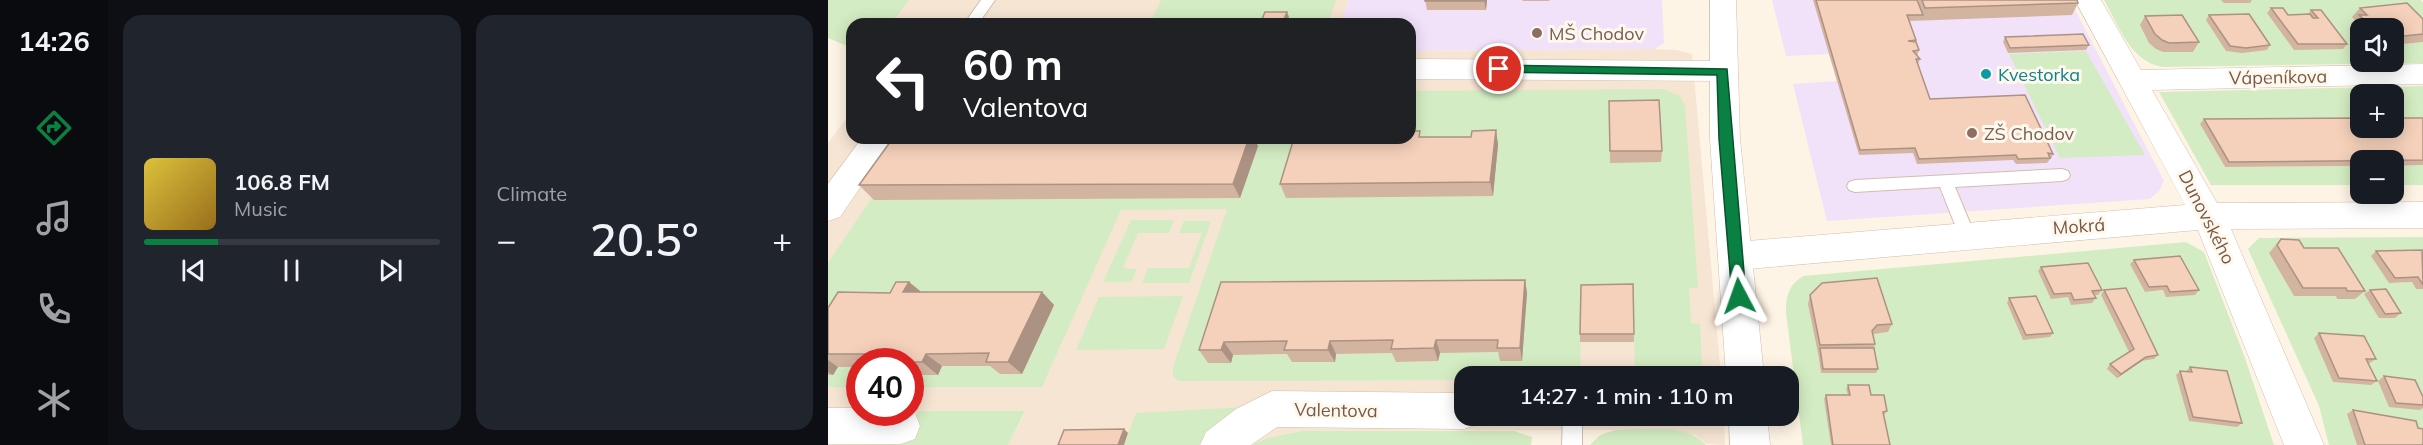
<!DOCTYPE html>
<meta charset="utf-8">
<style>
:root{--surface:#171b24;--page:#20242c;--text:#f1f3f6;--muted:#9ea1a6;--line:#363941;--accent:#0b8043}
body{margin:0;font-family:Mulish,sans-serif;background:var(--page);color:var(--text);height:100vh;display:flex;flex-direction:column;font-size:22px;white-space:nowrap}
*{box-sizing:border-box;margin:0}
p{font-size:20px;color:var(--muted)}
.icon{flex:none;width:33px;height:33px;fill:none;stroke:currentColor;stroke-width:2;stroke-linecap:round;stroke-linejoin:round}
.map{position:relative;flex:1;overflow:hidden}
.side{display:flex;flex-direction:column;gap:15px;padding:15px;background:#0d0f14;width:720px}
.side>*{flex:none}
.hud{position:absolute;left:18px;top:18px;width:570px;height:126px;border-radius:18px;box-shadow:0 3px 15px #0003;background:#202124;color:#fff;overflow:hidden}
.fabs{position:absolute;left:1522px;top:18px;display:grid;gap:12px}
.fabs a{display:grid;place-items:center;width:54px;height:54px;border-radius:12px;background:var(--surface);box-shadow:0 3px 15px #0003;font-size:30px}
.speed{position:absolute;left:18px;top:348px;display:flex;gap:12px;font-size:30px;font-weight:700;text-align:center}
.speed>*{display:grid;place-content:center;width:78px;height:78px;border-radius:50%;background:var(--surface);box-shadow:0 3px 15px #0003;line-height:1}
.speed .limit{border:9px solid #d22;background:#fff;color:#111}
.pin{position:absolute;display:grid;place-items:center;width:51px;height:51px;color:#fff;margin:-26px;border:3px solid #fff;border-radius:50%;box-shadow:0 2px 6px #0007}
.me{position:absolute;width:66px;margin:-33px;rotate:356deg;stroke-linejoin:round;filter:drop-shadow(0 0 4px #0008)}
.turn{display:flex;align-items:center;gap:21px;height:126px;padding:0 18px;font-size:27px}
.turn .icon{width:78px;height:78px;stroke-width:2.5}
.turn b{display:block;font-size:42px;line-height:51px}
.big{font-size:45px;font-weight:600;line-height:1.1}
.side .widget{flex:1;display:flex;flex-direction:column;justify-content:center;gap:9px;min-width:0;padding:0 21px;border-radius:18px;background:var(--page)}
.song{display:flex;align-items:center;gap:18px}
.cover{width:72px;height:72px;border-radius:9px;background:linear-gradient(135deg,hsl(50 70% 55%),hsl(40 70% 35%))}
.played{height:6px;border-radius:3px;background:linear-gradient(90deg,var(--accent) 25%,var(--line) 25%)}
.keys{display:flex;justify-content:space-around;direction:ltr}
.heat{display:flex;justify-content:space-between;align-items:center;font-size:33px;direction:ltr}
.side .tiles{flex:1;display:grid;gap:15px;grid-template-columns:repeat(2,1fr)}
.trip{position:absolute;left:626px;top:366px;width:345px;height:60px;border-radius:18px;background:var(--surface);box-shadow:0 3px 15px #0003;font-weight:600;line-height:60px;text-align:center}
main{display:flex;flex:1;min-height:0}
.tab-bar{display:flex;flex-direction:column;width:108px;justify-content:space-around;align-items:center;background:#090b0e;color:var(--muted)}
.tab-bar .icon{width:42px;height:42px}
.tab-bar .on{color:var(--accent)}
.tab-bar b{font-size:27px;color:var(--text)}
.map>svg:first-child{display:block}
.residential{fill:#f6e5d3;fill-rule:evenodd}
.education{fill:#f1e2fa}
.green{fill:#d4ecc3;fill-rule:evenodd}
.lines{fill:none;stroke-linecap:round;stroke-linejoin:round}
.service-casing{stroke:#d2bdad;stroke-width:2}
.minor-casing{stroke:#d2bdad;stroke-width:1}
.tertiary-casing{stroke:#d2bdad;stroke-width:1}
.service{fill:#fff;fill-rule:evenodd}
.minor{fill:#fff;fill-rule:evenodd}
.tertiary{fill:#fff;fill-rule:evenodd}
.wall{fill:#d3b4a1}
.shaded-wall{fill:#ac9283}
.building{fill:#f5d1bb;stroke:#ac9283;stroke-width:1.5}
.route{fill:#0b8043;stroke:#07532c;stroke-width:1.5}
.education-dot{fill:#8d6e63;stroke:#fff8ed;stroke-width:2}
.culture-dot{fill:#0f9aa8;stroke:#fff8ed;stroke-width:2}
.labels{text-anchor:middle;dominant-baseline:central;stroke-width:6;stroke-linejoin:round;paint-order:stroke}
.education-label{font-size:18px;fill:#785e54;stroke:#fff8ed;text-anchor:start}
.culture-label{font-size:18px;fill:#0d838f;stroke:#fff8ed;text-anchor:start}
.street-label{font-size:18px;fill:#785948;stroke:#fff8ed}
</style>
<main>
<nav class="tab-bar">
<b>14:26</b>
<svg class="icon on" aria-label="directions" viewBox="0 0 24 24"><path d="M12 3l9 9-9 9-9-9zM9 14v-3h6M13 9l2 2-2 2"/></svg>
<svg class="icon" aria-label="music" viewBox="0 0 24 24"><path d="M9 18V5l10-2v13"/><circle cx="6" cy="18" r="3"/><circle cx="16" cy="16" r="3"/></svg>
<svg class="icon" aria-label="phone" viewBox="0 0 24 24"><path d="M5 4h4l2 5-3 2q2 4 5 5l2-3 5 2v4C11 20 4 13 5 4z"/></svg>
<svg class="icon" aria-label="climate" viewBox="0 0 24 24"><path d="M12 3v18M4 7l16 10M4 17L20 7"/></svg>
</nav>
<section class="side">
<div class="tiles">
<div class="widget">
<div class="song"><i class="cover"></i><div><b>106.8 FM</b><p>Music</p></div></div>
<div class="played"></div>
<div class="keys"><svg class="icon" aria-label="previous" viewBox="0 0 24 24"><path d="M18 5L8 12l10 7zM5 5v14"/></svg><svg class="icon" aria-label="pause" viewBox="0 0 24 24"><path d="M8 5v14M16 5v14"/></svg><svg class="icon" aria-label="next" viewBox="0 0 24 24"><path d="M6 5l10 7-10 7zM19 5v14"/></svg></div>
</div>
<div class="widget"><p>Climate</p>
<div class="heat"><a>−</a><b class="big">20.5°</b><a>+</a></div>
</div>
</div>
</section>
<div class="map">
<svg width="1595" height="445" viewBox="0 0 1595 445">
<rect width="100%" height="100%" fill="#fef4e5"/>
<path class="residential" d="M81 0H521L513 24H63Z
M827 49 849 50 864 54 893 376H636V416H896L897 445 878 444 868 436 847 430H787L473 431 439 438 424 445H180L197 412 73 444H0V143L24 111V138H582V51ZM32 362H82V412H32Z"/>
<path class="education" d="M521 0H834L836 43 827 49 582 51V24H513Z
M944 0H1242L1336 181 1331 191 1322 199 999 221 965 84 1009 81 1001 54 958 56Z"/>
<path class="green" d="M0 0H81L63 24H24V48L0 38Z
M218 0H508L500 24H322L333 0Z
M1276 0H1593L1595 3V36L1525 17 1531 24 1524 25 1533 34V62H1566V45L1595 42V63L1334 67C1302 61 1291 26 1276 0Z
M1258 51 1317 155 1232 158 1181 54Z
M1595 86V123H1566V94H1533V123L1373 125 1397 167 1533 166V185H1383L1331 92Z
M836 89 852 96 857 106 870 288H861L863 323 872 324 874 365 861 376H807L805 293H754L752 376H636V380L350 381 345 376V367L399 209 293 210 214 387H83V375H109L114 366H176L226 306 0 348V263L84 138H582V91ZM699 293 694 361 673 352 612 353 610 361 569 362 570 353 508 354 506 362H464L466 354 405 355 402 296Z
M1595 165V185H1566V166Z
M303 220H346L341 233H310L295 268 309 269 303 282H275Z
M356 221H383L361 283H314L320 268H361L374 233H351Z
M1595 237V263L1561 283 1584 282 1588 289H1595V436L1520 414 1529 445H1501L1491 406 1420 249 1431 238ZM1501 257 1526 299H1510Z
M1358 242 1376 252 1417 358 1446 445H1059L1019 389 1020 400 1003 445H975L958 313C958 296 960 286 975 276ZM1348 261 1338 297 1335 290 1317 292ZM1045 286 1060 332 1046 333 993 373 990 353ZM1273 295 1326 359 1314 361 1289 378 1302 353Z
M355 296 336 349 248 350 271 297Z
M10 367H31V387H0V375H5Z
M417 407 378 436 370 445H296L308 413Z
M91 411H197L180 445H0L73 444Z
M787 430C816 430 857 422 878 445H762L772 435Z
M473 431H686L704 437 703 445H424L439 438Z"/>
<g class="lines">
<g class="service-casing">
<path id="service" d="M153 0H167L150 24H136Z
M1234 169 1240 171 1242 175 1240 179 1234 181 1127 187 1147 235 1145 240 1139 242 1133 240 1131 235 1112 187 1027 192 1021 190 1019 186 1021 182 1027 180Z
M735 416H754V445H734Z"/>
</g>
<g class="minor-casing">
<path id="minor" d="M1247 0H1273L1313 70 1595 64V84L1324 90 1389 203 1595 202V228L1403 229 1496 445H1456L1370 230 908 270 896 266 891 256 896 246 908 242 1357 205Z
M582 59 895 61 905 64 909 71 905 78 895 81 582 79Z
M34 138H66L12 217 0 221V184Z
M444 391 636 393V416H653L650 424 636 429 449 427 423 445H372L378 432 408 409Z
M0 408H32V412H82L87 413 92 426 87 439 73 444H0Z"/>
</g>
<g class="tertiary-casing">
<path id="tertiary" d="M882 0H908L912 139 936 376H898L882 139Z
M901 416H939L942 445H902Z"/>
</g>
<use href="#service" class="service"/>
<use href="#minor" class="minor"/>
<use href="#tertiary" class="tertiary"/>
</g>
<path class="wall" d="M597 0H659L658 10H599Z
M694 0H722L721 1H695Z
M985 0H1249L1250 3 1244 15 1081 21 1088 40V42L1091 50 1089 56 1092 59 1090 64 1102 99 1225 154 1223 159H1222L1219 163 1188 164 1185 160 1089 164 1085 153 1031 155Z
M1393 0H1424L1422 3H1396Z
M1443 8 1460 15 1480 14 1483 10 1519 44 1515 49 1466 50 1439 13Z
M1532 8 1595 19V42L1566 45V28H1533V34L1524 24 1527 20 1524 17Z
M1381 15 1442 45 1439 50 1414 53 1398 51 1378 20Z
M1317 16 1371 42 1365 52H1335L1328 49 1321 43 1312 25Z
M1177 37 1261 45 1258 50 1180 53 1175 42Z
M781 101 834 151 833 162 782 163Z
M1595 118V165L1566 166V160H1533V166L1397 167 1372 124 1376 119Z
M668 130 670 145 665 196 458 198 452 184 593 137H643Z
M135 138H178L179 139 268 138V139L430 146 412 198 46 200 31 185 91 140H134Z
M1453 239 1476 248 1537 291 1527 299H1509L1508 296H1466L1441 253Z
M1548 251H1595V289H1588L1584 282 1561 283 1543 256Z
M1306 260 1371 290 1367 295 1338 297 1335 290 1317 292 1302 264Z
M1213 267 1274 290 1270 295H1266L1268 298 1264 303 1243 305 1240 297 1223 299 1210 271Z
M697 280 699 293 694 361H672L670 352 612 353 610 361 568 362 564 353 508 354 507 362H464L459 354 405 355 403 363H380L371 350 393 282Z
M81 282 93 292H214L226 305 194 374H172L162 366H114L110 375H82V362H32V367H10L5 375H0V308L62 293Z
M805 284 806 342H752V334Z
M1276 290 1330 355 1326 359 1314 361 1289 378 1279 369 1282 364 1301 352 1273 295Z
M1542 290 1573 313 1567 318H1551L1536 294Z
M982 295 1064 324 1060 332 1045 334 1047 344 1046 348 1050 369 1048 373H993L990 353 980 304Z
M1181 298 1225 333 1222 337 1195 340 1179 303Z
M1491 333 1548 359 1540 364 1549 381 1543 385 1505 382 1486 338Z
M1362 367 1414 423 1409 427 1361 421 1348 375 1352 371H1358Z
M1556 376 1595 405V408L1592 410 1561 407 1550 381Z
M1020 385 1043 395 1059 411 1056 415 1062 445H1003L996 399 998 395H1020L1018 389Z
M1525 410 1595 445H1529L1519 414Z"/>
<path class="shaded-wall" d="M656 0H659L658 10Z
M459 12 461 17 458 24H454Z
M668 130 670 145 665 196 662 182Z
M421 138H426L430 146 412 198 405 184Z
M697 280 699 293 694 361 692 348Z
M81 282 97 295 75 292Z
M214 292 226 305 194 374 180 362Z
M608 340 612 353 610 361 606 348Z
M502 341 508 354 507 362 500 350Z
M396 342 405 355 403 363 393 350Z
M98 354 114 366 110 375 94 362Z
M1318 357 1314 361 1289 378 1293 374Z
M0 360 10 367 5 375 0 372Z
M296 429 300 433 296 445H290Z"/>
<path class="building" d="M597 0H656V1H597Z
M988 0H1089L1095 15H1079L1088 40 1080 41 1088 42 1091 50 1085 51 1092 59H1088L1102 99 1197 95 1225 154 1220 153 1222 158 1190 159 1188 155 1091 159 1087 148 1032 150Z
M1094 0H1249L1250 3 1097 8Z
M1579 3 1595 19V34L1566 37V28H1553L1548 24H1541L1531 15H1539L1532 8Z
M1443 8H1455L1460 15 1482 14 1485 18H1490L1483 10H1493L1519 44H1470Z
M437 12H459L454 24H432Z
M1421 14 1442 45 1418 48 1402 46 1381 15Z
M1354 15 1371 42 1341 43 1334 40 1327 34 1317 16Z
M1255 34 1261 45 1182 48 1177 37Z
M831 100 834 151H782L781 101Z
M1533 118V128H1566V118H1595V160L1401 162 1376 119Z
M668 130 662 182 452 184 466 138H582V131H592L591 137H643L644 131Z
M65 138H83L82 140H134L135 138H172L171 139H223L224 138H261V139L421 138 405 184 31 185Z
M1453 239 1471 240 1476 248H1510L1537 291H1519L1518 288H1475L1449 245Z
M1594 250 1595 285 1590 277 1567 278 1548 251Z
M1352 256 1371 290 1342 292 1339 286 1321 287 1306 260Z
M1260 263 1274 290 1264 291 1268 298 1246 300 1243 293 1226 294 1213 267Z
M1049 278 1064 324 1049 325 1044 331 1047 344 992 345 982 295 994 283Z
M697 280 692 348H669L670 340H608L606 348 563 349 565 340 502 341 500 350H456L459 341 396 342 393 350H371L393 282Z
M68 282H81L75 292H214L180 362H158L161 353 98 354 94 362H51L55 354H0V308L10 292 62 293Z
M805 284 806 334H752L753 285Z
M1298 288 1330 355 1318 357 1293 374 1282 364 1306 349 1276 290Z
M1558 289 1573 313 1557 314 1542 290Z
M1208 296 1225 333 1198 335 1181 298Z
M1491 333 1536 336 1548 359H1538L1549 381 1511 378Z
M992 348H1046L1050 369H995Z
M1362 367 1399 371 1414 423 1365 417 1352 371 1364 372Z
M1556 376 1587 380 1595 397V405L1568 403Z
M1020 385H1041L1043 395H1056L1059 411 1055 412 1062 445H1005L998 395H1022Z
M1525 410 1588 421 1590 428 1595 429V445H1537Z
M296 429 290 445H230L236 430Z"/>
<path class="route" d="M671 65 899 69 918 296 916 300H906L904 296 891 139 889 75 667 72V67Z"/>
<g class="education-dot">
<circle cx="709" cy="33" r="6"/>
<circle cx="1144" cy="133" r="6"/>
</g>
<circle class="culture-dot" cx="1158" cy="74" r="6"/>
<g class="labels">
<g class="education-label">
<text x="721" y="33">MŠ Chodov</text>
<text x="1156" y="133">ZŠ Chodov</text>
</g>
<g class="culture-label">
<text x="1170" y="74">Kvestorka</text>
</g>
<g class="street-label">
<text transform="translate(1450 77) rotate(-1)">Vápeníkova</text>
<text transform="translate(1379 217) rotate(63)">Dunovského</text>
<text transform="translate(1251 226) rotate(-4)">Mokrá</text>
<text transform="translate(508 410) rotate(1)">Valentova</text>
</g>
</g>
</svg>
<div class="fabs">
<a><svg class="icon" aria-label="sound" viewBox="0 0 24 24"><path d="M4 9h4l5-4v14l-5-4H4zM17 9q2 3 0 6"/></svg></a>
<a>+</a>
<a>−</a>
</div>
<div class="speed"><div class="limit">40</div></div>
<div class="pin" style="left:671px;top:69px;background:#d93025"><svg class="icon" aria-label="arrive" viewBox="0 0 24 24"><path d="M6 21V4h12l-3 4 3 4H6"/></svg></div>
<svg class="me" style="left:911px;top:296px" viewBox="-20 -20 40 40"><path d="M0-17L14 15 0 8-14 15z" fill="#0b8043" stroke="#fff" stroke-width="4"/></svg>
<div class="trip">14:27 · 1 min · 110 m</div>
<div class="hud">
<div class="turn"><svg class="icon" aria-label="left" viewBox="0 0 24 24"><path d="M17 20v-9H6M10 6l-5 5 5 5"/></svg><div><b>60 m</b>Valentova</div></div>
</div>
</div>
</main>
